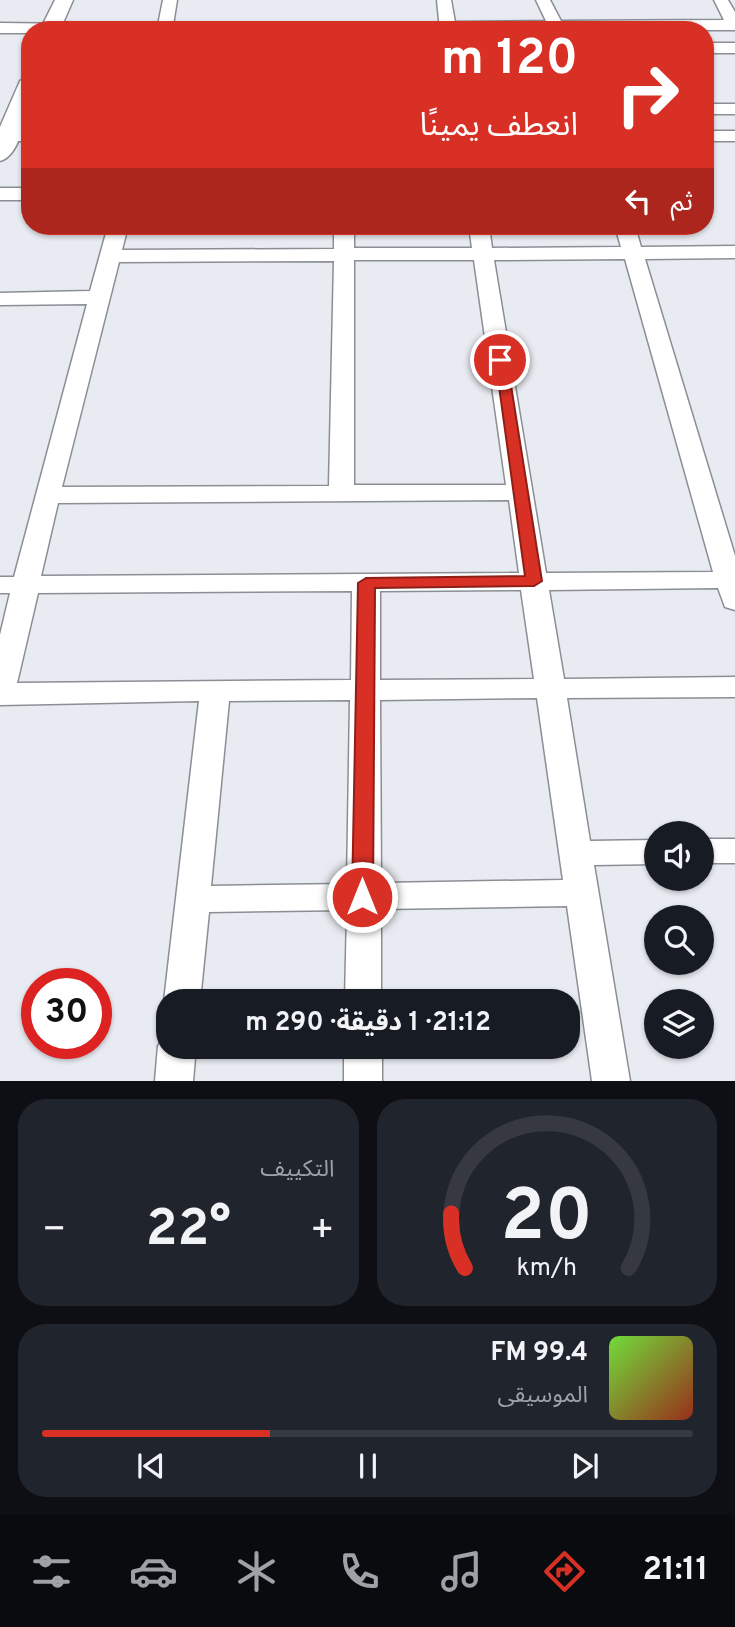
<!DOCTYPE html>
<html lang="ar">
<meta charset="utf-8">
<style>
:root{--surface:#171b24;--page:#20242c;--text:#f1f3f6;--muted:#9ea1a6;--line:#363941;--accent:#d93025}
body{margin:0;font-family:Overpass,"Noto Sans Arabic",sans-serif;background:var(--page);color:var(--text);direction:rtl;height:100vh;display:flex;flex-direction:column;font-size:26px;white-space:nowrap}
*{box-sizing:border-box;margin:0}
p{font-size:23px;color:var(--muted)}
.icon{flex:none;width:38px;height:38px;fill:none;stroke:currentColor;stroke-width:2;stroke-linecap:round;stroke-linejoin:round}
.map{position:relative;height:1081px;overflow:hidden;direction:ltr}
.details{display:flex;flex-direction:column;gap:18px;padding:18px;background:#0d0f14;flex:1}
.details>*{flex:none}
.top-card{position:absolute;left:21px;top:21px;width:693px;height:214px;border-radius:28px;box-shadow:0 2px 5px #0004;direction:rtl;background:#d93025;color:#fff;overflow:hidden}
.buttons{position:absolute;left:644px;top:821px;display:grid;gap:14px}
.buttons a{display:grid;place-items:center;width:70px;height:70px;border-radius:50%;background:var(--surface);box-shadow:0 2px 5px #0004;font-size:35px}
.speed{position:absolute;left:21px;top:968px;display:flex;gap:14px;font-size:35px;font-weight:700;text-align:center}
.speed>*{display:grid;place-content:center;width:91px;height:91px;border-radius:50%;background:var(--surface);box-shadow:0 2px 5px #0004;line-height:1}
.speed .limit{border:10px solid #d22;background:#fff;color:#111}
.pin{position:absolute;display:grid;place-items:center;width:60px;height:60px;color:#fff;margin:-30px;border:4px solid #fff;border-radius:50%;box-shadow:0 2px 7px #0007}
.me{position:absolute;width:77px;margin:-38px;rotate:0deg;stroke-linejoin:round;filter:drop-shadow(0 0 5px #0008)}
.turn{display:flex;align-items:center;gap:24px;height:147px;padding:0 21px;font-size:32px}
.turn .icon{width:91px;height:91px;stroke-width:2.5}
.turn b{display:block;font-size:49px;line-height:60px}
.then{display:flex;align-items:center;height:66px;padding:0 21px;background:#0003;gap:14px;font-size:26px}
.big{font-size:52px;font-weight:700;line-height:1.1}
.details .tile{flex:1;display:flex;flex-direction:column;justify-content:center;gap:10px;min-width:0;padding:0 24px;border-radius:28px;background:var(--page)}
.details .dial{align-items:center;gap:0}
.dial svg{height:182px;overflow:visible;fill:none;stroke:var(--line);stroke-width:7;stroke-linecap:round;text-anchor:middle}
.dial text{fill:var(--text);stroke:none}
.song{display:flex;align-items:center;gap:21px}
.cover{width:84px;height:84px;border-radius:10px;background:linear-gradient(135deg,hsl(100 70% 55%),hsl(10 70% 35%))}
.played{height:7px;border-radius:4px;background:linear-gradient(90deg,var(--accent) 35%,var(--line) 35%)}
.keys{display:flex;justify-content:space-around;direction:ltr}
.heat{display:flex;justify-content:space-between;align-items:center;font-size:38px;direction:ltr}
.details .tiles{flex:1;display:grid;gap:18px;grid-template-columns:1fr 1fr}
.tile:last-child{grid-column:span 2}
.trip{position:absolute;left:156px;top:989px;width:424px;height:70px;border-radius:28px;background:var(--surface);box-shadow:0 2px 5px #0004;font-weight:700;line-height:70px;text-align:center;direction:rtl}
.tab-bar{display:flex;height:112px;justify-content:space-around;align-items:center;background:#090b0e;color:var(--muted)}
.tab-bar .icon{width:49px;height:49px}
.tab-bar .selected{color:var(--accent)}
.tab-bar b{font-size:32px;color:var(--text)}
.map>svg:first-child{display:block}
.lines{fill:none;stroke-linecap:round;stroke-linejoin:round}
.minor-casing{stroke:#8b8e94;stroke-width:3}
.major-casing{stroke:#8b8e94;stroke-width:3}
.minor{fill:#fff;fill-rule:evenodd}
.major{fill:#fff;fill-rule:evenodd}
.route{fill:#d93025;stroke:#8d1f18;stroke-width:2}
</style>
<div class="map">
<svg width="735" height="1081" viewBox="0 0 735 1081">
<rect width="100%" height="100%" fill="#e8ebf1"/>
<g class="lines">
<g class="minor-casing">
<path id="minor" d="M163 0H177L173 25H270L277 30H30V33H0V23L158 25Z
M437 0H451L455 22 546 21 536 0H550L561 21 724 20 714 0H728L735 12V30H440Z
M705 43H735V53H705Z
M705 104H735V114H705Z
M0 131H30V141H0Z
M705 131H735V141H705Z
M0 188H30V200H0Z
M108 226H128L122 250 334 249V226H354V248H472L469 226H489L492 248 621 247 615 226H635L641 247 735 246V258L645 259 735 556V610L725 607 718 588 549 590 564 679 735 677V697L567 698 590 841 656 840V864L594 865 630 1081H592L567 906 381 909V1001H345L347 910 209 912 200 1001H168V1009L164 1001 199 701 0 705V635L10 593H0V577H14L87 304 0 305V293L90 291ZM625 259 713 572 546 573 494 260ZM354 260H474L506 485H354ZM334 261 329 486 62 487 119 262ZM509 500 519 573 41 576 58 503ZM521 590 534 679 380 680V591ZM352 591 351 680 17 683 38 593ZM537 698 563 880 381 883 380 700ZM350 700 347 884 211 886 229 701Z
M702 839H735V863H702Z
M168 1034V1046H196L193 1081H155L158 1046Z
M344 1046H382V1081H344Z"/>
</g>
<g class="major-casing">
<path id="major" d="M55 0H73L60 30H40Z
M30 75C30 96 24 155 0 161V127L20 81Z"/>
</g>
<use href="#minor" class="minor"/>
<use href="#major" class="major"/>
</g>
<path class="route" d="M495 357 507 360 542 581 534 586 375 588 373 897 370 902H355L352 897 358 583 366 578 525 576Z"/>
</svg>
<div class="buttons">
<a><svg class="icon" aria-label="sound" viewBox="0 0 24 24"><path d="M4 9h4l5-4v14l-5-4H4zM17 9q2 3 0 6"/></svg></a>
<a><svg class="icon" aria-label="search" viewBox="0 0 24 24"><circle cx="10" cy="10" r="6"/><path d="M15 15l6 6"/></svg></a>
<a><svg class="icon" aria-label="layers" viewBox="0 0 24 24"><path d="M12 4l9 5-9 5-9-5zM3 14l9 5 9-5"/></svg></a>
</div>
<div class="speed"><div class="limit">30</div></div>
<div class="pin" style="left:500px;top:360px;background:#d93025"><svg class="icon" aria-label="arrive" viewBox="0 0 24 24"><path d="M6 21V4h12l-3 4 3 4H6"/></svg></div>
<svg class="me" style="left:362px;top:897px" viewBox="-20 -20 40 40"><circle r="17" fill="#d93025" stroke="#fff" stroke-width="3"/><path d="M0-11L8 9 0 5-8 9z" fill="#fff"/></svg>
<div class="trip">21:12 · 1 دقيقة · 290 m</div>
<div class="top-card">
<div class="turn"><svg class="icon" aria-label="right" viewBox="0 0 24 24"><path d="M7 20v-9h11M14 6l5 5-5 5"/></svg><div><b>120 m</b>انعطف يمينًا</div></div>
<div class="then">ثم<svg class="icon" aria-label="left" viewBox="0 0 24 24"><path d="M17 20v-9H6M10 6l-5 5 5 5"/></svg></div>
</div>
</div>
<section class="details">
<div class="tiles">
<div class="tile dial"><svg viewBox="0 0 100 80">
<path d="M14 69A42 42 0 1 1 86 69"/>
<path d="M14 69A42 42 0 0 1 8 45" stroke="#d93025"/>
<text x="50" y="56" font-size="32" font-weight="700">20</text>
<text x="50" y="72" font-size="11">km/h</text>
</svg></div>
<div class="tile"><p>التكييف</p>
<div class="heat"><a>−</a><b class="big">22°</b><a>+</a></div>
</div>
<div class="tile">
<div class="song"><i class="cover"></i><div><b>99.4 FM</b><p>الموسيقى</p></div></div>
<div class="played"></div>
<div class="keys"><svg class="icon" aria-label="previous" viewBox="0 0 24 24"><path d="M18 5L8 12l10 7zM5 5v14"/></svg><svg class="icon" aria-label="pause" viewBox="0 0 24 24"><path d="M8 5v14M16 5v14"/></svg><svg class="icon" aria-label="next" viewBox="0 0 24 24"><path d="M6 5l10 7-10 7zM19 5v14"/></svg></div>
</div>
</div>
</section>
<nav class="tab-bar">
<b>21:11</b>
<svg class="icon selected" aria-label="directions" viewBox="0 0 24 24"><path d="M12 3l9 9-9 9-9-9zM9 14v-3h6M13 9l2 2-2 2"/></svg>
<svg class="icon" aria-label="music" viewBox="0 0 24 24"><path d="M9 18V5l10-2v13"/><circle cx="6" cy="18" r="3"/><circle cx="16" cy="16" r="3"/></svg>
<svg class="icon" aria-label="phone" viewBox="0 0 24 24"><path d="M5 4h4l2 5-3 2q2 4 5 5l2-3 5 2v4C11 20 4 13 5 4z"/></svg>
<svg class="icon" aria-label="climate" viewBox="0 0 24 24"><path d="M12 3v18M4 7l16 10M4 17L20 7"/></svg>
<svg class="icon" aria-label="car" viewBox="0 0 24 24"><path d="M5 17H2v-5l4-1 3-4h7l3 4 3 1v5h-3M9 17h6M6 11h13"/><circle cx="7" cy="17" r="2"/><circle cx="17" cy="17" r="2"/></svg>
<svg class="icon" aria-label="filters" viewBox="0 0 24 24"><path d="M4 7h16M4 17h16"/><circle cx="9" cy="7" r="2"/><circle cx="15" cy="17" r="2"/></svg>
</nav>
